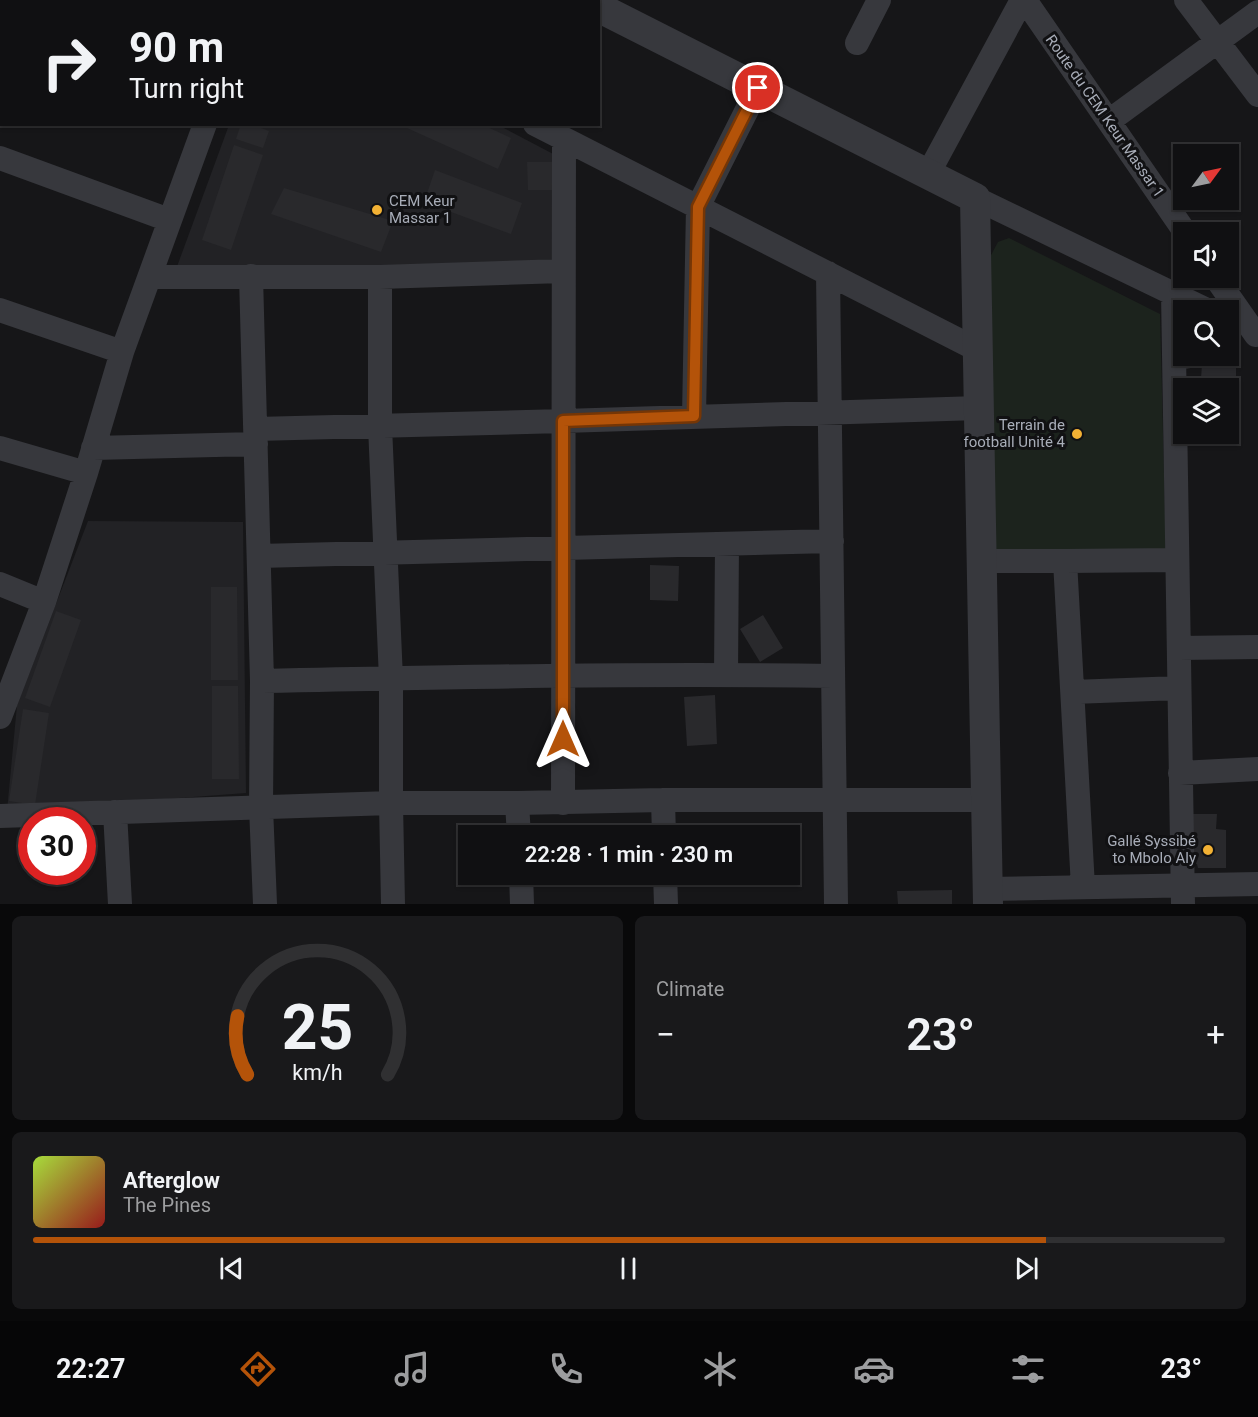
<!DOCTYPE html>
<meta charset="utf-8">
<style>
:root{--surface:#101012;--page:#19191b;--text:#f1f3f6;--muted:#9c9d9f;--line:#303032;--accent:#b45309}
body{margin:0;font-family:Roboto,sans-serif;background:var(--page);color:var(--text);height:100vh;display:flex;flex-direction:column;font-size:22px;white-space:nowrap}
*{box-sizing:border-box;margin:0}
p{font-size:20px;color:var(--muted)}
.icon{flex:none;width:33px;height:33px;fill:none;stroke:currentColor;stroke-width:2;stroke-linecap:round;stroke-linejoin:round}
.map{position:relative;height:904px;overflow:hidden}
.panel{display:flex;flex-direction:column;gap:12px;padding:12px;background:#09090a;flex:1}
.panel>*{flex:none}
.guide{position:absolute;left:0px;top:0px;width:600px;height:126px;box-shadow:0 2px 4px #0004,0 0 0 2px var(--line);background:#101012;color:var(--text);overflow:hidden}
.needle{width:39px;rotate:57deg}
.buttons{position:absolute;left:1173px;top:144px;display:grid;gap:12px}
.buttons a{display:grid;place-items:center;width:66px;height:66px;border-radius:0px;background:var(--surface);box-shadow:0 2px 4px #0004,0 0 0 2px var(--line);font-size:30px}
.speed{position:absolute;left:18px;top:807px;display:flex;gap:12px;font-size:30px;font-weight:700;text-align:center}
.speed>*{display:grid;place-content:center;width:78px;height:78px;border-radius:50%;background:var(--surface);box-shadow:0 2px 4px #0004,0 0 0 2px var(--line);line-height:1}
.speed .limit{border:9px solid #d22;background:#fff;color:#111}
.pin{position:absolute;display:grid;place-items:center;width:51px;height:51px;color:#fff;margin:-26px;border:3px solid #fff;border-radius:50%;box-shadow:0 2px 6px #0007}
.me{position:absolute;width:66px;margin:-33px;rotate:0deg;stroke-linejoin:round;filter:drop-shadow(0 0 4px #0008)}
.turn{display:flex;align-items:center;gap:21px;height:126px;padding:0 30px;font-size:27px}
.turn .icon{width:78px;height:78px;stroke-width:2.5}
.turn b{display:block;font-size:42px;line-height:51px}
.big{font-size:45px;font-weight:600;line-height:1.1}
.panel .widget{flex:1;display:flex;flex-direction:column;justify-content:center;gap:9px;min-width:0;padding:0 21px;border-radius:9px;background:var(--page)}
.panel .dial{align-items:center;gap:0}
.dial svg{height:156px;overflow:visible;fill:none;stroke:var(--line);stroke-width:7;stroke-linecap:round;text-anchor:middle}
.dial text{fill:var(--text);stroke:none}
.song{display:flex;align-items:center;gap:18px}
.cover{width:72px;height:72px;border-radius:9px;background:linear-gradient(135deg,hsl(80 70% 55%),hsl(0 70% 35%))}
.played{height:6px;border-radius:3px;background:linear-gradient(90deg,var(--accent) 85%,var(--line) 85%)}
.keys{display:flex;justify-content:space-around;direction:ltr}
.heat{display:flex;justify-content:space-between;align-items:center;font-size:33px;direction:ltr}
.panel .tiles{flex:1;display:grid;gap:12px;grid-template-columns:1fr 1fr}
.widget:last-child{grid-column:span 2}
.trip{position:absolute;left:458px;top:825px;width:342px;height:60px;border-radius:0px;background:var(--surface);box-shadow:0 2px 4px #0004,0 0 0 2px var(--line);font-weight:600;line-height:60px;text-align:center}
.dock{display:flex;height:96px;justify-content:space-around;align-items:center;background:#060607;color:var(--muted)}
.dock .icon{width:42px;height:42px}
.dock .selected{color:var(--accent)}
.dock b{font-size:27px;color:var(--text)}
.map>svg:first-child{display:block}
.built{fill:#222225}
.grass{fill:#1c231d}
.building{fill:#29292c}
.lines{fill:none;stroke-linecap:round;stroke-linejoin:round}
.minor{stroke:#37383d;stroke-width:24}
.tertiary{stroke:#37383d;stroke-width:30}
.route-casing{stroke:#753606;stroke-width:15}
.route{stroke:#b45309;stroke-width:10}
.poi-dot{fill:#f2b134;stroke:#111113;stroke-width:2}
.labels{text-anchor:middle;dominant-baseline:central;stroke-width:6;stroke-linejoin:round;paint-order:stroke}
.street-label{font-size:15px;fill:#a8adb8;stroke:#111113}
.poi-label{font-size:15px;fill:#a8adb8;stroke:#111113;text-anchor:end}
</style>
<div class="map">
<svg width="1258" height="904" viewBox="0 0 1258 904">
<rect width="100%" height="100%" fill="#161618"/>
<path class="built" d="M229 125H498L557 156 556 265 175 272Z
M88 521 243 522 246 793 7 811 17 705Z"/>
<path class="grass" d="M1009 238 1160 314 1166 553 992 560 990 257 998 242Z"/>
<path class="building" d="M241 124H251L269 131 263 148 236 139Z
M398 124H481L511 138 498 169Z
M234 145 263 155 231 250 202 240Z
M527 162H555L556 190H528Z
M435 170 522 203 511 234 424 202Z
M284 188 393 221 381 252 271 214Z
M1228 350 1236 354V385L1187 388 1183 382 1201 378 1202 365 1183 370 1184 356H1228Z
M650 565 679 566 678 601 650 600Z
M211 587H237L238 680H211Z
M56 611 81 620 50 707 25 698Z
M763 615 783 648 760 662 740 629Z
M212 686H238L239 779H212Z
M715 695 717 744 687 746 684 697Z
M23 709 49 713 35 805 9 801Z
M1189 814H1217L1216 829 1226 830V868H1198L1197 864H1191Z
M952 890V904H898L897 891Z"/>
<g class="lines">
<path class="minor" d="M291 0 294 2
M1025 0 1185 232
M1186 0 1258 95
M248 2V0
M319 2 320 0
M0 23H2
M857 43 879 0
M1109 121 1258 12
M535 124 978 350
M0 158 169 220
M928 174 1022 0
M975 198 1207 310
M828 273 836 904
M251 276 262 681 261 807 265 904
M150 277H380L563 271
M380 277V426L391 679V803L393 904
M1216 278 1256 335
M1173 293 1183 904
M0 310 122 352
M694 416 698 207 758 88
M256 429 563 421 979 408
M0 448 86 473
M93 448 256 444
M259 556 832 541
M982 561H1065L1177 560
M1065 561 1083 887
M0 584 44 602
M1179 648 1258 647
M726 674 727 544
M262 681C452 677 643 673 833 676
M1073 692 1179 688
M0 717 44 602 86 473 122 352 205 124
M1180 773 1258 769
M663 800 664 836
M517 803 519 836
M563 803 564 139
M115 812 120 904
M0 816 391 803H517L663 800H986
M521 874 522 904
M665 874 666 904
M988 889 1258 884"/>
<path class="tertiary" d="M598 7 975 198 988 904"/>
</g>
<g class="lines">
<g class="route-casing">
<path id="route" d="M563 739V421L694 416 698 207 758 88"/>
</g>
<use href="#route" class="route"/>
</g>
<g class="poi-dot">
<circle cx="377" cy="210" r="6"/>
<circle cx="1077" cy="434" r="6"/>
<circle cx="1208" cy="850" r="6"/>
</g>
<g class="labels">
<g class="street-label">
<text transform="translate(1105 116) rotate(55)">Route du CEM Keur Massar 1</text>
</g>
<g class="poi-label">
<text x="389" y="201" text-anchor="start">CEM Keur<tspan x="389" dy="17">Massar 1</tspan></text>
<text x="1065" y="425">Terrain de<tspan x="1065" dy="17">football Unité 4</tspan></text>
<text x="1196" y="841">Gallé Syssibé<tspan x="1196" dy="17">to Mbolo Aly</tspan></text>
</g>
</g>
</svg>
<div class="buttons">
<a><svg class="needle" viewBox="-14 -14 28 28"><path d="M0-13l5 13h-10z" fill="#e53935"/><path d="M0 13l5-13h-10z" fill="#9c9d9f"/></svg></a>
<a><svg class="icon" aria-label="sound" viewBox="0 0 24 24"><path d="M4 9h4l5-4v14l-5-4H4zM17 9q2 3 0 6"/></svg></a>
<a><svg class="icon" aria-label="search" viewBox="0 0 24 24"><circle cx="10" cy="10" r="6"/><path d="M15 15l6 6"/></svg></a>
<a><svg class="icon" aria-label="layers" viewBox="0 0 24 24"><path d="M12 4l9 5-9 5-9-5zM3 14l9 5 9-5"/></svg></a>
</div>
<div class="speed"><div class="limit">30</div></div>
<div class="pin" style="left:758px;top:88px;background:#d93025"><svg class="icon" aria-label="arrive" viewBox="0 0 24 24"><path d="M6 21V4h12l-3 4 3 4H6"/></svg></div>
<svg class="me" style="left:563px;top:739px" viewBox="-20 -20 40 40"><path d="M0-17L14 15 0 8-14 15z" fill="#b45309" stroke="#fff" stroke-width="4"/></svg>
<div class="trip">22:28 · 1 min · 230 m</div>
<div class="guide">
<div class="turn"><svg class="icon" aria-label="right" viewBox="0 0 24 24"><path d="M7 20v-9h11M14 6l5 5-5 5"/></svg><div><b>90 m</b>Turn right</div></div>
</div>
</div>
<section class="panel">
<div class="tiles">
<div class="widget dial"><svg viewBox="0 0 100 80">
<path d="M14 69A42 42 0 1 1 86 69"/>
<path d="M14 69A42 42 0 0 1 9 39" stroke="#b45309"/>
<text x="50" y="56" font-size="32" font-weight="700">25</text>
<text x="50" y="72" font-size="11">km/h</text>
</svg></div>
<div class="widget"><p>Climate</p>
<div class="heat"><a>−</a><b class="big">23°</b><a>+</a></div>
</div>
<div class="widget">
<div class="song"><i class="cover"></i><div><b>Afterglow</b><p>The Pines</p></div></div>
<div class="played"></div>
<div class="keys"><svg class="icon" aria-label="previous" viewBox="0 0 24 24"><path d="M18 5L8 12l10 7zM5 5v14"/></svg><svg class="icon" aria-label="pause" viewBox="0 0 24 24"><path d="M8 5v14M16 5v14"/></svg><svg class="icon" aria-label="next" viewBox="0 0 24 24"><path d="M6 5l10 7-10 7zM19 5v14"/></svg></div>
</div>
</div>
</section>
<nav class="dock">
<b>22:27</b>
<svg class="icon selected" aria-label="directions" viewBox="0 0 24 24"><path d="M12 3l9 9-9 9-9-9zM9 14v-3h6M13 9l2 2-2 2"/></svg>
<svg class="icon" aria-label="music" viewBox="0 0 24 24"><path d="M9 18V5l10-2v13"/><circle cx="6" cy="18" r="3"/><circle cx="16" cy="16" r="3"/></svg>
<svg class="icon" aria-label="phone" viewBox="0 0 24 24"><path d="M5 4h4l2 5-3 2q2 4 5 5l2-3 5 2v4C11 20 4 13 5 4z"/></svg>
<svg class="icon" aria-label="climate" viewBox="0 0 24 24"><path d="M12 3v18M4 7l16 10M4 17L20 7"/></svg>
<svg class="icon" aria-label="car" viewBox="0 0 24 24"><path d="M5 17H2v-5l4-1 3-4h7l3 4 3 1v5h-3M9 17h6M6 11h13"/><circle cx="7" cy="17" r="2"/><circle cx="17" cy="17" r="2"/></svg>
<svg class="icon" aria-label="filters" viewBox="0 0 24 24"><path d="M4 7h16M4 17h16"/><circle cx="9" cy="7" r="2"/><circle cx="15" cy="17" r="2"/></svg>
<b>23°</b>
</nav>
